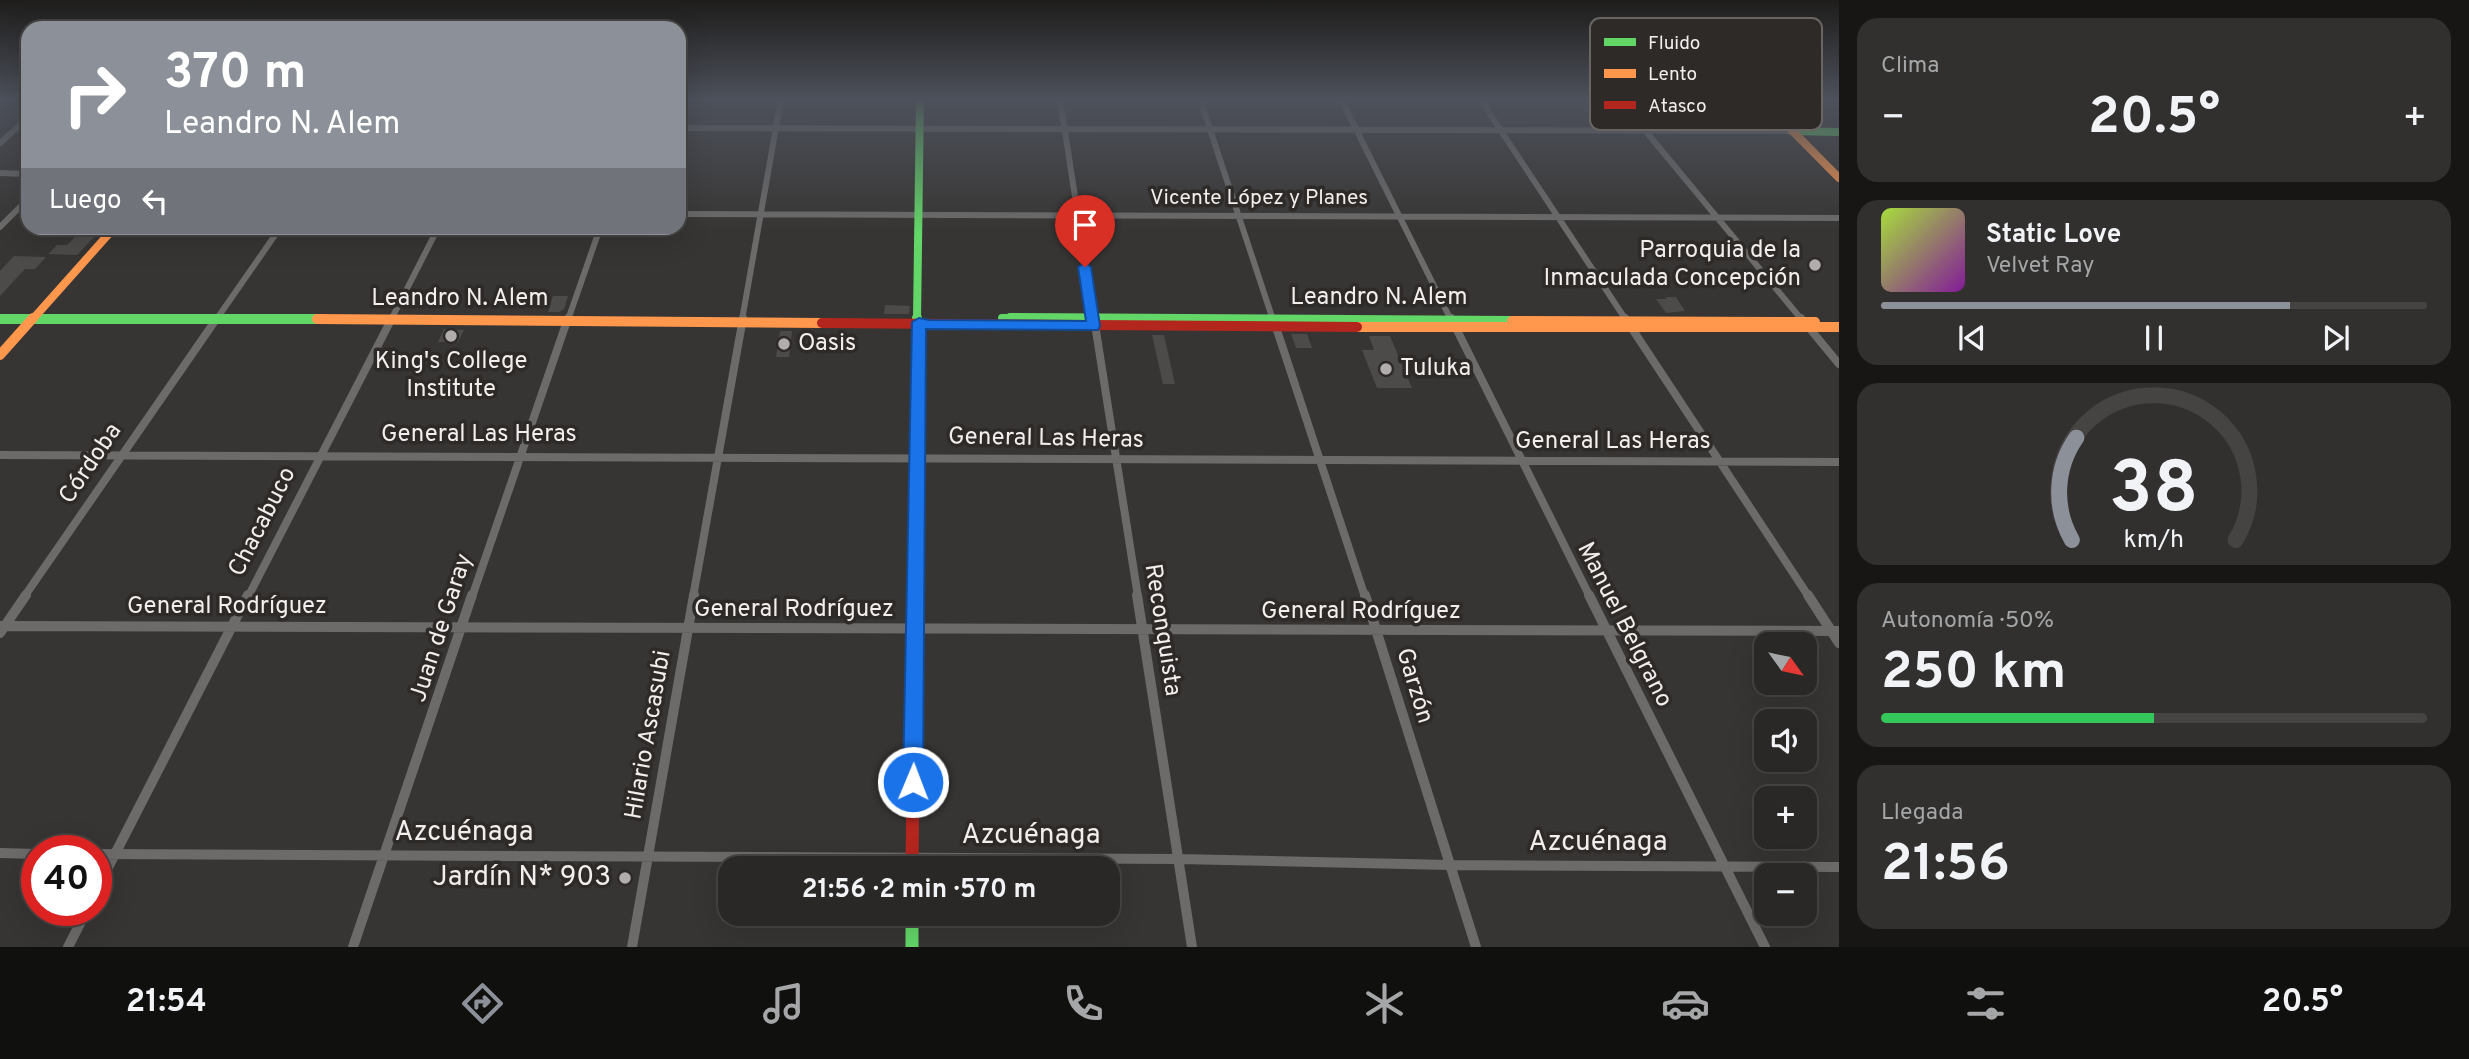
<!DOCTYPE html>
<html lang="es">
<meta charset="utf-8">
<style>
:root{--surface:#292826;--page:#31302e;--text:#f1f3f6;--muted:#a5a6a7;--line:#454443;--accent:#8c9099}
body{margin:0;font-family:Overpass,sans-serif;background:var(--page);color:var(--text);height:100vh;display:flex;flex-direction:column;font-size:26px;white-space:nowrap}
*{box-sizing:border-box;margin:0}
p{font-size:23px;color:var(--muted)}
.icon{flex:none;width:38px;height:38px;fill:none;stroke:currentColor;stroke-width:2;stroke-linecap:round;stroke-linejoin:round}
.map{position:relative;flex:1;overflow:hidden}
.details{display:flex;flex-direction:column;gap:18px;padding:18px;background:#171615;width:630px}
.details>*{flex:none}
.banner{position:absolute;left:21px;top:21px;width:665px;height:214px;border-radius:21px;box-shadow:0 7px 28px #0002,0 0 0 2px var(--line);background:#8c9099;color:#fff;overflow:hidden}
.needle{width:46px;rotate:123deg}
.buttons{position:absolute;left:1754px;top:632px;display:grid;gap:14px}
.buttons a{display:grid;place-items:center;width:63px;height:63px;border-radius:14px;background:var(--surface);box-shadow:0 7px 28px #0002,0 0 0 2px var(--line);font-size:35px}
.speed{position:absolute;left:21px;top:835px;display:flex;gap:14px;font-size:35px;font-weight:700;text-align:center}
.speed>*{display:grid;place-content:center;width:91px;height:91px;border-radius:50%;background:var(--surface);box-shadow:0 7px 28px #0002,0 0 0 2px var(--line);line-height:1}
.speed .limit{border:10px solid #d22;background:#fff;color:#111}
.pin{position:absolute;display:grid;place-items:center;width:60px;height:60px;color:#fff;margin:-72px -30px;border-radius:50% 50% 50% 0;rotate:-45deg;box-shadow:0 0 7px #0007}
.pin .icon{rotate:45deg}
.me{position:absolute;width:77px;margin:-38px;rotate:1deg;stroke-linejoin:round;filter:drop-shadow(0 0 5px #0008)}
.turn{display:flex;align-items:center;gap:24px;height:147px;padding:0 28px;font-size:32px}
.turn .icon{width:91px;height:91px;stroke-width:2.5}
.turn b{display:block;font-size:49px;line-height:60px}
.then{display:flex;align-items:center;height:66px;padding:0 28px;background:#0003;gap:14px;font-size:26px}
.big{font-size:52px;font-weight:700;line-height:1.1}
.details .tile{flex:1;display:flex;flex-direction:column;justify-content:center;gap:10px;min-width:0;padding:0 24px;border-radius:21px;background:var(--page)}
.details .dial{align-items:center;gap:0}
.dial svg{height:182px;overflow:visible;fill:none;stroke:var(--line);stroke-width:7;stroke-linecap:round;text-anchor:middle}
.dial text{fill:var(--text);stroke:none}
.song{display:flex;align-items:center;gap:21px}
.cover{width:84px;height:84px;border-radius:10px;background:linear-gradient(135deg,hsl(80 70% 55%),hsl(290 70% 35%))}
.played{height:7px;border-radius:4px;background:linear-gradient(90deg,var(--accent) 75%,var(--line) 75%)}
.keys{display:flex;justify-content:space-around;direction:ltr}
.heat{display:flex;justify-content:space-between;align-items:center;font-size:38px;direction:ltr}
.charge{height:10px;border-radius:5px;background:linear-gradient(90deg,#34c759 50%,var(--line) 0)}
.trip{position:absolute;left:718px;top:856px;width:402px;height:70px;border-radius:21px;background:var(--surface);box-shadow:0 7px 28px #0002,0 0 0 2px var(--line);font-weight:700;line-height:70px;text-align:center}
.tab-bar{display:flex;height:112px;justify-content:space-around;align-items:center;background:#10100f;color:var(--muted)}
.tab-bar .icon{width:49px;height:49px}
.tab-bar .on{color:var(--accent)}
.tab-bar b{font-size:32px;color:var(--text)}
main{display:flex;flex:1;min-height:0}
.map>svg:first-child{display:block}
.building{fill:#4c4b4a}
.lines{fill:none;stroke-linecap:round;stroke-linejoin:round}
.street-far2{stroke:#6c6b6a;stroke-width:6}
.street-far1{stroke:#6c6b6a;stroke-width:8}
.street{stroke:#6c6b6a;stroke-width:10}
.fast-far2{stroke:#63d668;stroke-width:8}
.fast-far1{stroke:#63d668;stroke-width:10}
.fast{stroke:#63d668;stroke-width:13}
.slow-far1{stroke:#ff974d;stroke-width:8}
.slow{stroke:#ff974d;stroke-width:10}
.jam-far1{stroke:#b3261e;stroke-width:10}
.jam{stroke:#b3261e;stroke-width:13}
.route{fill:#1a73e8;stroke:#114b97;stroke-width:2}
.poi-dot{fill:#b0adac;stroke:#2e2a28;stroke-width:2.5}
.labels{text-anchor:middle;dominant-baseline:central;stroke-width:7;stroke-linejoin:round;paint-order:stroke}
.far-street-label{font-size:21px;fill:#f1eeed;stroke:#2e2a28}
.poi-label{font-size:24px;fill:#f1eeed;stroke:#2e2a28;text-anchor:start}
.street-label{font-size:24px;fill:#f1eeed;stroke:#2e2a28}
.near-street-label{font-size:28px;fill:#f1eeed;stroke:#2e2a28}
.near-poi-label{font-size:28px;fill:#f1eeed;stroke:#2e2a28;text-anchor:end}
.key{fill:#2e2a28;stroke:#686563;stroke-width:2}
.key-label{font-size:19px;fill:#f1eeed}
</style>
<main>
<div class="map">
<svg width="1839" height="947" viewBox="0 0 1839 947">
<rect width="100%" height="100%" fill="#373533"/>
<path class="building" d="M84 228H103L77 255 48 254 57 245H67Z
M14 256 46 257 35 269H25L0 296V271Z
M553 296H568L564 309 559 312H548Z
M1665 297H1676L1685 311 1666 313 1656 299H1667Z
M885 305 910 306 909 314H884Z
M444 329 464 330 458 342H438Z
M780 331H792L789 357H776Z
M1291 334H1307L1312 348H1296Z
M1152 335H1164L1175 384H1163Z
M1369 336H1390L1412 388H1377L1362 350H1374Z"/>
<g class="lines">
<path class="street-far2" d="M1060 99 1094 320
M1200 99 1273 320
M1341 99 1451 320
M1480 99 1626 320
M1619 99 1802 320
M679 128 1792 131
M0 143 28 118
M0 173 28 174
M679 214 1839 218
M0 227 28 199
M216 320 280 228
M391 320 438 228
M568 320 600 228
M742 320 781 99"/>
<path class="street-far1" d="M1094 318 1138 597
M1273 318 1365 597
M1451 318 1590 597
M1625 318 1809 597
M1801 318 1839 364
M0 455 1839 462
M24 597 217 318
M248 597 392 318
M472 597 568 318
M693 597 743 318"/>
<path class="street" d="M1137 595 1192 947
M1365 595 1476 947
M1589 595 1765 947
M1808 595 1839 643
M0 626 1839 631
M0 633 26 595
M0 853 37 854
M96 854 1179 859 1449 865 1839 867
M96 891 248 595
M68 947 87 910
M353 947 472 595
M632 947 694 595"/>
<path class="fast-far2" d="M1792 131 1839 132
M1002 318 1307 320
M0 319H317
M917 320 920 99"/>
<path class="fast-far1" d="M1010 318 1512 321
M0 319H317
M916 443 917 318"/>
<path class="fast" d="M912 914V947"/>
<path class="slow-far1" d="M1761 99 1839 178
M317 319 417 320
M32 320 114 228"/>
<path class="slow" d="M317 319 822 323
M1512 321 1815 322
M1357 327H1839
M0 355 33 318"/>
<path class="jam-far1" d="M822 323 1357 327
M915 597 916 443"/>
<path class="jam" d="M912 868 915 595"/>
</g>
<linearGradient id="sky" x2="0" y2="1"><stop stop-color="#1e1d1c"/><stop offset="0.43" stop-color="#4d515b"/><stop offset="1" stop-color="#4d515b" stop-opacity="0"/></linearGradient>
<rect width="1839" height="232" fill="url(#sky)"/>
<path class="route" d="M1085 263 1091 267 1100 326 1098 330 926 329 923 782 920 789 913 792 906 789 903 782 912 322 919 318 929 320 1086 321 1078 267Z"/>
<g class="poi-dot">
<circle cx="1815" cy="265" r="7"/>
<circle cx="451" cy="336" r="7"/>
<circle cx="784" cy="344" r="7"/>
<circle cx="1386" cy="369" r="7"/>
<circle cx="625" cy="878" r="7"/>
</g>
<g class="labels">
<g class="far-street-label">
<text x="1259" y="198">Vicente López y Planes</text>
</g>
<g class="poi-label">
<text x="1801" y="251" text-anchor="end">Parroquia de la<tspan x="1801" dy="28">Inmaculada Concepción</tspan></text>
<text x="798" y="344">Oasis</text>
<text x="451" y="362" text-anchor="middle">King's College<tspan x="451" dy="28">Institute</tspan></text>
<text x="1400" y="369">Tuluka</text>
</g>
<g class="street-label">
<text x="1379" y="298">Leandro N. Alem</text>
<text x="460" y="299">Leandro N. Alem</text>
<text x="479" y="435">General Las Heras</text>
<text transform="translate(1046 439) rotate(1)">General Las Heras</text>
<text x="1613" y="442">General Las Heras</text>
<text transform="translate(91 464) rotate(-56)">Córdoba</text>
<text transform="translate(263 522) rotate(-63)">Chacabuco</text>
<text x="227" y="607">General Rodríguez</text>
<text x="794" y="610">General Rodríguez</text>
<text x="1361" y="612">General Rodríguez</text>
<text transform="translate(1624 625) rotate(63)">Manuel Belgrano</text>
<text transform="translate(442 628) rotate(-72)">Juan de Garay</text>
<text transform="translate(1162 630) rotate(81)">Reconquista</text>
<text transform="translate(1414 686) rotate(73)">Garzón</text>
<text transform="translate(649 735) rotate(-80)">Hilario Ascasubi</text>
</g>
<g class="near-street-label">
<text x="464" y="833">Azcuénaga</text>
<text x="1031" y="836">Azcuénaga</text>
<text x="1598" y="843">Azcuénaga</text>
</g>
<g class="near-poi-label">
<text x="611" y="878">Jardín N* 903</text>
</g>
</g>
<rect x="1590" y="18" width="232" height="112" rx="10" class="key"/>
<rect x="1604" y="38" width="32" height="8" fill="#63d668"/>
<rect x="1604" y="69" width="32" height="9" fill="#ff974d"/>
<rect x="1604" y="101" width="32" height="8" fill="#b3261e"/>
<g class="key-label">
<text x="1648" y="49">Fluido</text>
<text x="1648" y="80">Lento</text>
<text x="1648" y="112">Atasco</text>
</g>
</svg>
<div class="buttons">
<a><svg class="needle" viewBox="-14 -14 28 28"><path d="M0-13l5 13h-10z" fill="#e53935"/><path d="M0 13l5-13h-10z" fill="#a5a6a7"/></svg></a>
<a><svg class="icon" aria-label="sound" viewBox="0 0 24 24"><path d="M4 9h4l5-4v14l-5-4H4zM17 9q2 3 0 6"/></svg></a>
<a>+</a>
<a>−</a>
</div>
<div class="speed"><div class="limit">40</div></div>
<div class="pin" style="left:1085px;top:267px;background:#d93025"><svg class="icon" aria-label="arrive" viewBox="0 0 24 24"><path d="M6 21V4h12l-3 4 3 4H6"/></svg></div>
<svg class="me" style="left:913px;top:782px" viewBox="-20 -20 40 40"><circle r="17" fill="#1a73e8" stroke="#fff" stroke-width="3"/><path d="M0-11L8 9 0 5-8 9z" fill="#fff"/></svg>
<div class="trip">21:56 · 2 min · 570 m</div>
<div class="banner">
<div class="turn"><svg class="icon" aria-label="right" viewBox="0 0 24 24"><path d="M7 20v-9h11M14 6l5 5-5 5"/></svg><div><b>370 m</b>Leandro N. Alem</div></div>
<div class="then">Luego<svg class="icon" aria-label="left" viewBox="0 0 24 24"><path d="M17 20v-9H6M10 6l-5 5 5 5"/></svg></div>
</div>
</div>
<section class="details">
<div class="tile"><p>Clima</p>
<div class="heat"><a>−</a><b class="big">20.5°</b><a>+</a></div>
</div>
<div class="tile">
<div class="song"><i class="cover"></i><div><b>Static Love</b><p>Velvet Ray</p></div></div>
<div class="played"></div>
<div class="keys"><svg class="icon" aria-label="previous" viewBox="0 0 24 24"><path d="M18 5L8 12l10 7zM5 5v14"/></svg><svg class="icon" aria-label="pause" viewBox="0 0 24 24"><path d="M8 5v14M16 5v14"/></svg><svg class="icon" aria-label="next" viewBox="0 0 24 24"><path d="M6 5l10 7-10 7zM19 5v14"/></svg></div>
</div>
<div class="tile dial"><svg viewBox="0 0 100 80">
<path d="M14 69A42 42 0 1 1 86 69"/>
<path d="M14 69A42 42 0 0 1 16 24" stroke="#8c9099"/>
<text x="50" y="56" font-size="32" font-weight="700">38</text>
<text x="50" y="72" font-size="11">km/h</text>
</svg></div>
<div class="tile"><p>Autonomía · 50%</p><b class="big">250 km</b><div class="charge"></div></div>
<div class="tile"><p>Llegada</p><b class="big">21:56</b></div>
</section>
</main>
<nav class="tab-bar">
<b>21:54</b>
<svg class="icon on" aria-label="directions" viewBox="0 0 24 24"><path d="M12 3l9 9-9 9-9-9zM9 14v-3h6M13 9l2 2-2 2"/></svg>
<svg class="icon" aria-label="music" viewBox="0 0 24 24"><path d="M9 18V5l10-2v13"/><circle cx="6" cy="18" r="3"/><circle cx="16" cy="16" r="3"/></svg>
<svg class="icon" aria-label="phone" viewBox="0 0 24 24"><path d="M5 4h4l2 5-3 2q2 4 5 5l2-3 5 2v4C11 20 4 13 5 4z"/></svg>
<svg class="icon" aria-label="climate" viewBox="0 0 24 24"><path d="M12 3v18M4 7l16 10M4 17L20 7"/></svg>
<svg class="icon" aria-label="car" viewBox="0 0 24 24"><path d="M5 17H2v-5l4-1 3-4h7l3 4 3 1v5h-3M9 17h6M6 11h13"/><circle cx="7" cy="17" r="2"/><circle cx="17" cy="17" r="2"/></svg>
<svg class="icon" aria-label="filters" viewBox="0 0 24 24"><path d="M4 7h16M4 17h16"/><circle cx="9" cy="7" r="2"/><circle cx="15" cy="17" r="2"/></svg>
<b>20.5°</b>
</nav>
